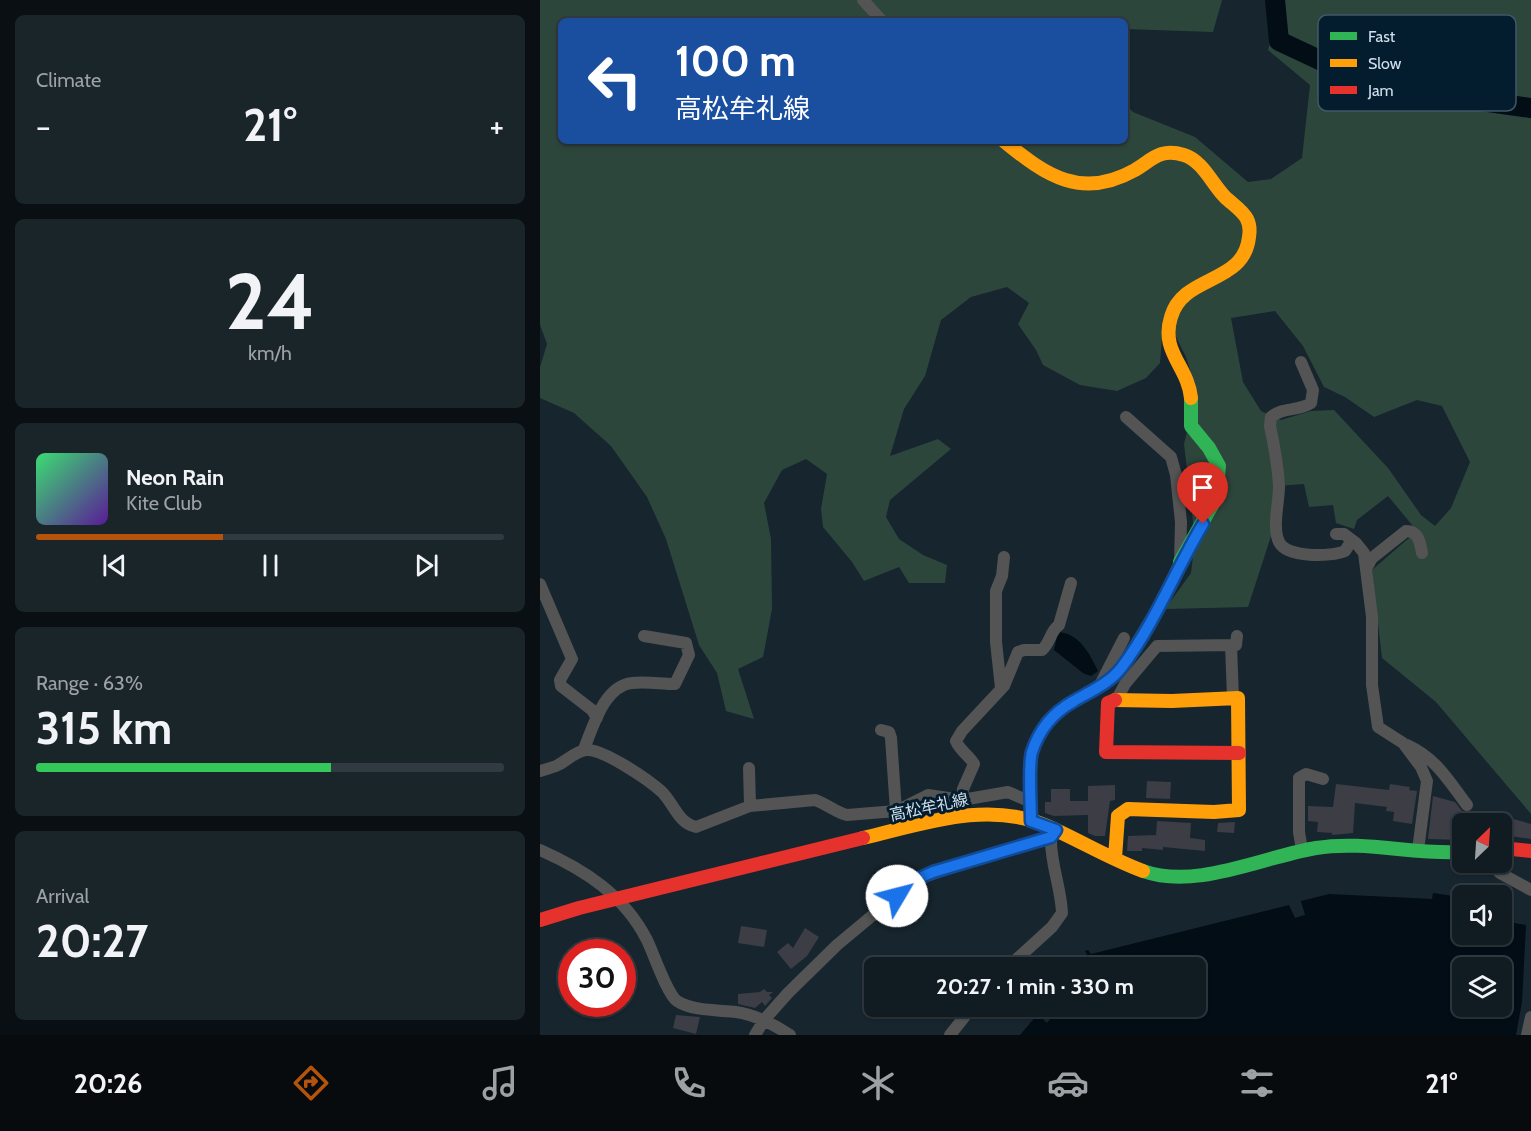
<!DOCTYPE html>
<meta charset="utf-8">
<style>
:root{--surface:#111c22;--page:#1a252a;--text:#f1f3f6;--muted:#9ca1a5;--line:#303a40;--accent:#b45309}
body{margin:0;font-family:Cabin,"Noto Sans JP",sans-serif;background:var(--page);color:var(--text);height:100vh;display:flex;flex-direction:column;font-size:22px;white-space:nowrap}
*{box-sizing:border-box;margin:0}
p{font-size:20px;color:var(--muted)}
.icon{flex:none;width:33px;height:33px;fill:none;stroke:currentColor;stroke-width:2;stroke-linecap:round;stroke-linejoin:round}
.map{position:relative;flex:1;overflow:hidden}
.side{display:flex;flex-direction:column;gap:15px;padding:15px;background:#090f13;width:540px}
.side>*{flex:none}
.banner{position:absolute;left:18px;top:18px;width:570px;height:126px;border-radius:9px;box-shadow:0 2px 4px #0004,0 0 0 2px var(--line);background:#1a4fa0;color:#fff;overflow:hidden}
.needle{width:39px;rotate:25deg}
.buttons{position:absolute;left:912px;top:813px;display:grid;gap:12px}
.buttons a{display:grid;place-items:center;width:60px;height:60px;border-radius:9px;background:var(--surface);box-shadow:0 2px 4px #0004,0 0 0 2px var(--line);font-size:30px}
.speed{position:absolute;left:18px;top:939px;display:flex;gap:12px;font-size:30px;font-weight:700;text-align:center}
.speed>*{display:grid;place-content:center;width:78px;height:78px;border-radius:50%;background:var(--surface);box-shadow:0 2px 4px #0004,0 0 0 2px var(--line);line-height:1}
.speed .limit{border:9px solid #d22;background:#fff;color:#111}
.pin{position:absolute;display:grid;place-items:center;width:51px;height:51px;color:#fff;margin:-62px -26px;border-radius:50% 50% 50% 0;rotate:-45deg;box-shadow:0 0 6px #0007}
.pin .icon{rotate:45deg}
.me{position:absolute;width:66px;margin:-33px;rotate:53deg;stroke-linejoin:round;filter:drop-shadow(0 0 4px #0008)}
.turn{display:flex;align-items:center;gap:21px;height:126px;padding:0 18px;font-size:27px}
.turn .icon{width:78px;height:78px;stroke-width:2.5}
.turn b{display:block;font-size:42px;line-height:51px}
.big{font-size:45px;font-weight:800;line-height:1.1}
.side .tile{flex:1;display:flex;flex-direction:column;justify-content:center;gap:9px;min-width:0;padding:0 21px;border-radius:9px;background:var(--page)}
.side .dial{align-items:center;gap:0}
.dial b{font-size:78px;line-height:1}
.song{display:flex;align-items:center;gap:18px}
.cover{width:72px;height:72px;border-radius:9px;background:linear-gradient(135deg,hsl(140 70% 55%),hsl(270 70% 35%))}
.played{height:6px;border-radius:3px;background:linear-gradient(90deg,var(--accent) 40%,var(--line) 40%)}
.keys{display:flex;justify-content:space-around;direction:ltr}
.heat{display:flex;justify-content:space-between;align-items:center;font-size:33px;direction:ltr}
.charge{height:9px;border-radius:4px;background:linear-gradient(90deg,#34c759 63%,var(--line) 0)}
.trip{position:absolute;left:324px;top:957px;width:342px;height:60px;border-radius:9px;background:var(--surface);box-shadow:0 2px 4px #0004,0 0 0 2px var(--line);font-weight:800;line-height:60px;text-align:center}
.dock{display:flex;height:96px;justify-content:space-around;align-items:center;background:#070b0e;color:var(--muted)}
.dock .icon{width:42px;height:42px}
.dock .current{color:var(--accent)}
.dock b{font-size:27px;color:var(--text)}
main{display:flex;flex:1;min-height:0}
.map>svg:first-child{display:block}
.green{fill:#2d463c;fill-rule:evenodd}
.water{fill:#020d16;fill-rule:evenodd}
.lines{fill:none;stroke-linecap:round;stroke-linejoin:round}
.river{stroke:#020d16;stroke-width:20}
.building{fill:#3c3d45}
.street{stroke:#535453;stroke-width:12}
.fast{stroke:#30b455;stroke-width:14}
.slow{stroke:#ff9f0a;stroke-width:14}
.jam{stroke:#e5322d;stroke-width:14}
.route-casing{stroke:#114b97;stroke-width:15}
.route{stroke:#1a73e8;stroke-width:10}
.labels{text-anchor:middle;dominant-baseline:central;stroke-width:6;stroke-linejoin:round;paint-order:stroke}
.street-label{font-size:16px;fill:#d1e0ec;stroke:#031c2e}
.key{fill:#031c2e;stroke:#415767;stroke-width:1.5}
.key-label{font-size:16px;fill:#d1e0ec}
</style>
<main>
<section class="side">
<div class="tile"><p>Climate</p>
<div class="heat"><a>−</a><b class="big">21°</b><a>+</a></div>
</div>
<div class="tile dial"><b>24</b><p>km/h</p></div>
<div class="tile">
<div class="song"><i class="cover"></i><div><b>Neon Rain</b><p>Kite Club</p></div></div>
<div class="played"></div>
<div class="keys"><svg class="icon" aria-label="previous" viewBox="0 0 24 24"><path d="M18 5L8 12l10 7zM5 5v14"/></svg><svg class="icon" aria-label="pause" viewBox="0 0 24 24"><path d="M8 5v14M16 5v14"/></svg><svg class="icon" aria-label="next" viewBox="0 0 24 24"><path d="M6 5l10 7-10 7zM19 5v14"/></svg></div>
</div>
<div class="tile"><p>Range · 63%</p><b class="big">315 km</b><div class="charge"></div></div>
<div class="tile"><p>Arrival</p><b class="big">20:27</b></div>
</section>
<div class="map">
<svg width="991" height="1035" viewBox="0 0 991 1035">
<rect width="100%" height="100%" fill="#17252e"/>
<path class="green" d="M0 0H682L673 32 585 29V21H21V141H585V104L593 112 655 137 708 182 731 179 762 158 770 85 728 50 742 0H991V814L896 702 842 658 832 570 877 531 848 496 817 520 814 529 796 523 793 505 769 507 764 484 736 486 732 533 708 607 625 609 651 573 655 539 644 444 657 391 646 357 634 333 622 338 620 363 606 378 577 391 540 385 503 365 496 350 478 324 489 303 467 287 431 297 401 320 385 376 364 409 350 456 398 439 411 449 350 500 346 517 359 539 383 555 407 565 405 583H369L359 567 324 581 312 562 283 527 281 509 287 474 266 459 242 470 224 503 231 539 232 609 223 657 198 669 214 719 186 711 177 673 159 645 126 539 107 497 71 446 34 413 0 398V367L7 344 0 325ZM735 311 763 346 784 387 805 397 834 417 877 400 902 406 930 462 911 508 895 526 881 515 848 468 794 410 771 411 741 420 721 411 703 382 691 318Z"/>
<path class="water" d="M518 632C539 633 550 654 558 671L551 676 543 673 514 650Z
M893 893 920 897 918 913 922 914V934H962V921L986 925 982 1002 976 1035H480L498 1014 507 1023 514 1014 506 1007 656 1006V968L536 967 547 954 545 951 548 950 551 954 749 905 755 918 765 915 761 901 789 894 892 899ZM922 968H962V1006H922Z"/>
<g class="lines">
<path class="river" d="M735 0 739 41 835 86 991 108"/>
</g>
<path class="building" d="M607 781 631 782 630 799 606 798Z
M796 784 849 790 850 784 870 787 869 790 877 791 872 824 853 821 854 812 846 811 847 807 815 803 813 833 792 835V833L777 832 778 822 768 821V806L793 807Z
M575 785V800L570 801 565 836H555L548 833V815L514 816 505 813V802H511V789H530V801H548V786Z
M893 796 915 802 923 812H932L957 824H922V840L888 839Z
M962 816 991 824V839L962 835Z
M617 821 651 823 650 838 665 840V851L623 847V850L602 848V851H587L588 836 616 835Z
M695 822 694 833 677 832 678 823Z
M201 926 227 930 224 947 198 943Z
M265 928 279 937 267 956 251 969 237 952 248 943 253 948Z
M224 989 227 992H233L229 995 232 998 225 1006 222 1002 215 1008 198 1004V994L220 992Z
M136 1015 160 1017 156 1034 133 1028Z"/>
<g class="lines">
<path class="street" d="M323 0 342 21
M761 362 773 390 771 403C757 412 745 406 731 417L730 426C734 445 738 466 739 486 739 503 732 527 739 542 747 558 791 557 805 551L812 540
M796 534H804L816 543 824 553 832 617V685L838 727 863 743 881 767 887 781 878 850
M826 569 832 558 866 531C879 531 880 543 882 553
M0 584 32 659 20 680 21 686 52 710 57 718
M691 645 693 698
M562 681 584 638
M461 688 456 642V591L462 576 464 557
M577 699 585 684 617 646 696 645 697 636
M341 730 349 732 351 738 356 811
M867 745C897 759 908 780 927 805
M44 749C53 727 64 686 92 683 106 681 121 684 135 684L149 655 146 643 104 636
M209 768 210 806
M0 771C6 769 12 768 18 765 26 761 36 751 46 750 62 748 109 780 122 792 134 804 138 823 156 827L210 806 275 800C287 804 295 812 307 815L356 811 388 795 422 800 468 792 491 802
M422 800 423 789 434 764C429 755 420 751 416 741L422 731 464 686 478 652 484 650H502C511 642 510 631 519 625L531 583
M491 808V753L507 721 526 705 569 681 582 667 622 601 640 562 641 522 636 475 631 457 586 417
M0 850C45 870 84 895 107 940 113 952 127 994 137 1001 152 1011 178 1010 196 1012 216 1015 232 1023 250 1035
M762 850 759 832V778L766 774 783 779
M949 862 960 873 991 890
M467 968 512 927 522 913C521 887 510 863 511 837
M215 1035 224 1020 248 993 297 945 375 880 435 859 511 837 516 830
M410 1035 433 1006
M987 1035 991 1017"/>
<path class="fast" d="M640 562 676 498 679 466 669 448 651 426V398
M603 871C656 890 722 857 776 848 825 840 873 855 922 852"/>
<path class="slow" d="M464 141C506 176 542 200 595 170 613 159 620 148 644 155 663 161 672 184 685 197 692 204 702 210 707 219 710 225 710 231 709 237 704 285 643 274 631 317 620 352 648 366 651 398
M575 700 632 701 698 698 699 810 674 812 588 809 578 816 575 858
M323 838C383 824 447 800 507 826 539 840 570 859 603 871"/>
<path class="jam" d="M575 700 568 703 566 752 699 753
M962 848 991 851
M0 920 39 908 323 838"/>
</g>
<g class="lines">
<g class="route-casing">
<path id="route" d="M357 896 375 880 393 872 511 837 516 830 491 821C491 805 488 765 492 752 499 730 514 712 534 701 551 691 570 683 582 667 615 623 635 571 663 524"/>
</g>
<use href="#route" class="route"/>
</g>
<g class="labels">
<g class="street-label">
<text transform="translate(389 807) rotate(-12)">高松牟礼線</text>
</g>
</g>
<rect x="778" y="15" width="198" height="96" rx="9" class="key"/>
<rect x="790" y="32" width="27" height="8" fill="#30b455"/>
<rect x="790" y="59" width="27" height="8" fill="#ff9f0a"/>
<rect x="790" y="86" width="27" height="8" fill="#e5322d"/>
<g class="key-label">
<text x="828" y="42">Fast</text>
<text x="828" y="69">Slow</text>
<text x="828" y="96">Jam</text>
</g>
</svg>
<div class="buttons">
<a><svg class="needle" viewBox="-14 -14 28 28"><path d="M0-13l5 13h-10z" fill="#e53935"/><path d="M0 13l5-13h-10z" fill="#9ca1a5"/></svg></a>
<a><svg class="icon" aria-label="sound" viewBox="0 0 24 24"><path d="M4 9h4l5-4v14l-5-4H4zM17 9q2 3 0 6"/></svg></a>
<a><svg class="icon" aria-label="layers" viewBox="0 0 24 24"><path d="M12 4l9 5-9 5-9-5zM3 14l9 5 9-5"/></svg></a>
</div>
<div class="speed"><div class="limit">30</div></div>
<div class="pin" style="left:663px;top:524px;background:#d93025"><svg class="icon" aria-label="arrive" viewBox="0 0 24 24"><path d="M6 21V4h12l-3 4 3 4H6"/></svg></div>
<svg class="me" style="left:357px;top:896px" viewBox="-20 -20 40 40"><circle r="19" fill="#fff"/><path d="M0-13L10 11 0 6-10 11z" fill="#1a73e8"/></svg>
<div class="trip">20:27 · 1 min · 330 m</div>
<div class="banner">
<div class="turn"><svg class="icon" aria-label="left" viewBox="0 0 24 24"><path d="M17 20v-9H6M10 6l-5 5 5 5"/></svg><div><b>100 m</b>高松牟礼線</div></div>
</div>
</div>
</main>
<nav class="dock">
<b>20:26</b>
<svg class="icon current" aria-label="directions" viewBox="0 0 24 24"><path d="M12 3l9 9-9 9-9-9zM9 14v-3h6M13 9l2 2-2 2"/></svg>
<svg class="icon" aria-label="music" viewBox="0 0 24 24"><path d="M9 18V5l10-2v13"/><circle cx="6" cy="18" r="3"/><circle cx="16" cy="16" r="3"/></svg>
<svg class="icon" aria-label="phone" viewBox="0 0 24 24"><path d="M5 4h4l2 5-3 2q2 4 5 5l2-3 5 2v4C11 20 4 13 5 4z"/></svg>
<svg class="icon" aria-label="climate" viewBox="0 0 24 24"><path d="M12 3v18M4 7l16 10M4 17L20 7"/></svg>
<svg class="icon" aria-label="car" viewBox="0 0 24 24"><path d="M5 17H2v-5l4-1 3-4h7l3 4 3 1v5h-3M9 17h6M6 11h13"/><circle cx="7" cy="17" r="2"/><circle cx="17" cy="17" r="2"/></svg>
<svg class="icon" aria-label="filters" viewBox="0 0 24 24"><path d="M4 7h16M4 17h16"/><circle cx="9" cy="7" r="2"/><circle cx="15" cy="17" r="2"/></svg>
<b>21°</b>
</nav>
